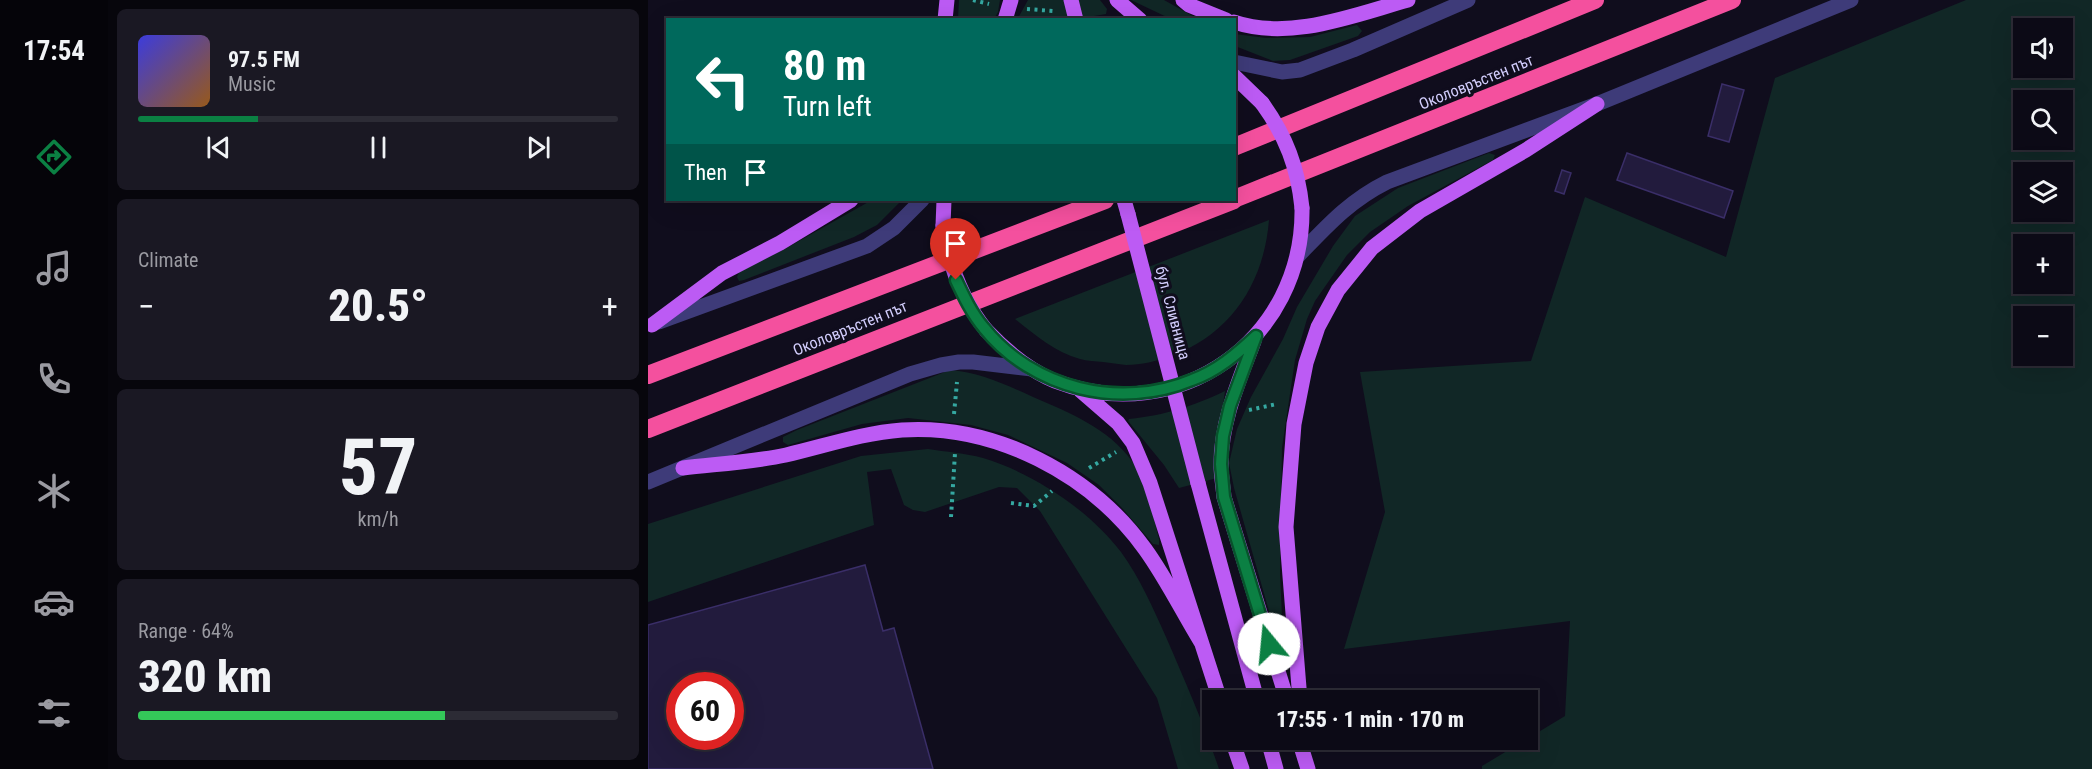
<!DOCTYPE html>
<meta charset="utf-8">
<style>
:root{--surface:#0c0a16;--page:#1a1823;--text:#f1f3f6;--muted:#9a9aa1;--line:#2c2b35;--accent:#0b8043}
body{margin:0;font-family:"Roboto Condensed",sans-serif;background:var(--page);color:var(--text);height:100vh;display:flex;flex-direction:column;font-size:22px;white-space:nowrap}
*{box-sizing:border-box;margin:0}
p{font-size:20px;color:var(--muted)}
.icon{flex:none;width:33px;height:33px;fill:none;stroke:currentColor;stroke-width:2;stroke-linecap:round;stroke-linejoin:round}
.map{position:relative;flex:1;overflow:hidden}
.side{display:flex;flex-direction:column;gap:9px;padding:9px;background:#07060c;width:540px}
.side>*{flex:none}
.hud{position:absolute;left:18px;top:18px;width:570px;height:183px;border-radius:0px;box-shadow:0 6px 24px #0002,0 0 0 2px var(--line);background:#00695c;color:#fff;overflow:hidden}
.controls{position:absolute;left:1365px;top:18px;display:grid;gap:12px}
.controls a{display:grid;place-items:center;width:60px;height:60px;border-radius:0px;background:var(--surface);box-shadow:0 6px 24px #0002,0 0 0 2px var(--line);font-size:30px}
.speed{position:absolute;left:18px;top:672px;display:flex;gap:12px;font-size:30px;font-weight:700;text-align:center}
.speed>*{display:grid;place-content:center;width:78px;height:78px;border-radius:50%;background:var(--surface);box-shadow:0 6px 24px #0002,0 0 0 2px var(--line);line-height:1}
.speed .limit{border:9px solid #d22;background:#fff;color:#111}
.pin{position:absolute;display:grid;place-items:center;width:51px;height:51px;color:#fff;margin:-62px -26px;border-radius:50% 50% 50% 0;rotate:-45deg;box-shadow:0 0 6px #0007}
.pin .icon{rotate:45deg}
.me{position:absolute;width:66px;margin:-33px;rotate:343deg;stroke-linejoin:round;filter:drop-shadow(0 0 4px #0008)}
.turn{display:flex;align-items:center;gap:21px;height:126px;padding:0 18px;font-size:27px}
.turn .icon{width:78px;height:78px;stroke-width:2.5}
.turn b{display:block;font-size:42px;line-height:51px}
.then{display:flex;align-items:center;height:57px;padding:0 18px;background:#0003;gap:12px;font-size:22px}
.big{font-size:45px;font-weight:800;line-height:1.1}
.side .card{flex:1;display:flex;flex-direction:column;justify-content:center;gap:9px;min-width:0;padding:0 21px;border-radius:9px;background:var(--page)}
.side .dial{align-items:center;gap:0}
.dial b{font-size:78px;line-height:1}
.song{display:flex;align-items:center;gap:18px}
.cover{width:72px;height:72px;border-radius:9px;background:linear-gradient(135deg,hsl(240 70% 55%),hsl(30 70% 35%))}
.played{height:6px;border-radius:3px;background:linear-gradient(90deg,var(--accent) 25%,var(--line) 25%)}
.keys{display:flex;justify-content:space-around;direction:ltr}
.heat{display:flex;justify-content:space-between;align-items:center;font-size:33px;direction:ltr}
.charge{height:9px;border-radius:4px;background:linear-gradient(90deg,#34c759 64%,var(--line) 0)}
.trip{position:absolute;left:554px;top:690px;width:336px;height:60px;border-radius:0px;background:var(--surface);box-shadow:0 6px 24px #0002,0 0 0 2px var(--line);font-weight:800;line-height:60px;text-align:center}
main{display:flex;flex:1;min-height:0}
.menu{display:flex;flex-direction:column;width:108px;justify-content:space-around;align-items:center;background:#050409;color:var(--muted)}
.menu .icon{width:42px;height:42px}
.menu .current{color:var(--accent)}
.menu b{font-size:27px;color:var(--text)}
.map>svg:first-child{display:block}
.green{fill:#112726;fill-rule:evenodd}
.building{fill:#221b3d;stroke:#3a2e68;stroke-width:1.5;fill-rule:evenodd}
.lines{fill:none;stroke-linecap:round;stroke-linejoin:round}
.path{stroke:#35a8a1;stroke-width:4;stroke-dasharray:3 4.5;stroke-linecap:butt}
.minor{stroke:#3e3b79;stroke-width:15}
.major{stroke:#bc5bf4;stroke-width:15}
.highway{stroke:#f4509e;stroke-width:18}
.major-bridge{stroke:#bc5bf4;stroke-width:15}
.route-casing{stroke:#07532c;stroke-width:15}
.route{stroke:#0b8043;stroke-width:10}
.labels{text-anchor:middle;dominant-baseline:central;stroke-width:6;stroke-linejoin:round;paint-order:stroke}
.street-label{font-size:16px;fill:#d2cdfc;stroke:#100d1d}
</style>
<main>
<nav class="menu">
<b>17:54</b>
<svg class="icon current" aria-label="directions" viewBox="0 0 24 24"><path d="M12 3l9 9-9 9-9-9zM9 14v-3h6M13 9l2 2-2 2"/></svg>
<svg class="icon" aria-label="music" viewBox="0 0 24 24"><path d="M9 18V5l10-2v13"/><circle cx="6" cy="18" r="3"/><circle cx="16" cy="16" r="3"/></svg>
<svg class="icon" aria-label="phone" viewBox="0 0 24 24"><path d="M5 4h4l2 5-3 2q2 4 5 5l2-3 5 2v4C11 20 4 13 5 4z"/></svg>
<svg class="icon" aria-label="climate" viewBox="0 0 24 24"><path d="M12 3v18M4 7l16 10M4 17L20 7"/></svg>
<svg class="icon" aria-label="car" viewBox="0 0 24 24"><path d="M5 17H2v-5l4-1 3-4h7l3 4 3 1v5h-3M9 17h6M6 11h13"/><circle cx="7" cy="17" r="2"/><circle cx="17" cy="17" r="2"/></svg>
<svg class="icon" aria-label="filters" viewBox="0 0 24 24"><path d="M4 7h16M4 17h16"/><circle cx="9" cy="7" r="2"/><circle cx="15" cy="17" r="2"/></svg>
</nav>
<section class="side">
<div class="card">
<div class="song"><i class="cover"></i><div><b>97.5 FM</b><p>Music</p></div></div>
<div class="played"></div>
<div class="keys"><svg class="icon" aria-label="previous" viewBox="0 0 24 24"><path d="M18 5L8 12l10 7zM5 5v14"/></svg><svg class="icon" aria-label="pause" viewBox="0 0 24 24"><path d="M8 5v14M16 5v14"/></svg><svg class="icon" aria-label="next" viewBox="0 0 24 24"><path d="M6 5l10 7-10 7zM19 5v14"/></svg></div>
</div>
<div class="card"><p>Climate</p>
<div class="heat"><a>−</a><b class="big">20.5°</b><a>+</a></div>
</div>
<div class="card dial"><b>57</b><p>km/h</p></div>
<div class="card"><p>Range · 64%</p><b class="big">320 km</b><div class="charge"></div></div>
</section>
<div class="map">
<svg width="1444" height="769" viewBox="0 0 1444 769">
<rect width="100%" height="100%" fill="#100d1d"/>
<path class="green" d="M311 0H352L350 12 346 19H310Z
M380 0H452L459 9 458 14 428 19 369 20Z
M483 0H516L550 19H523Z
M1318 0H1444V769H834V766L917 716 922 621 696 649 737 512 712 372 883 361 937 197 1078 257 1127 78ZM1376 28H1414V68H1376ZM1376 100H1414V140H1376ZM1376 172H1414V212H1376ZM1376 244H1414V284H1376ZM1376 316H1414V356H1376Z
M709 25 714 31 710 36 642 60 625 61 587 46V34L618 38 662 37Z
M841 153 847 155 845 160 760 206 722 232 699 255 667 301 659 319 647 360 634 448 632 573 634 616 631 622H627L623 618 586 488 581 463 589 429 603 397 635 339 649 307 685 246 707 216 750 188Z
M224 200H254L229 225 206 237 96 280 91 281 89 277 91 272 135 250Z
M621 220C616 283 583 334 523 356 509 361 493 365 478 365 470 364 463 363 455 362 448 361 439 361 432 359 407 352 387 335 367 319Z
M302 370C331 372 359 385 385 397 422 413 460 428 484 461 500 483 504 514 511 539V545L505 544 474 508 451 485 419 463 360 435 323 425 260 418 214 424 140 445 135 442V437L149 430Z
M577 391 570 439 569 478 531 488 516 465 480 421 481 419C518 415 543 407 577 391Z
M280 449C298 452 317 453 335 458 385 473 441 510 473 552 492 578 505 608 518 637 537 681 556 724 571 769H530L509 698 392 511 369 488 351 487 277 512 265 510 256 505 243 469 219 472 226 525 0 602V524L213 456Z"/>
<path class="building" d="M1074 84 1096 90 1081 142 1060 136Z
M979 153 1085 191 1076 218 969 180Z
M914 170 923 173 916 194 907 191Z
M217 565 235 631 246 628 285 769H0V625ZM32 686H82V736H32Z"/>
<g class="lines">
<path class="path" d="M325 0 341 4
M379 9 405 11
M601 410 629 404
M306 414 309 382
M441 468 468 452
M363 503 386 506 404 491
M303 517 307 453"/>
<path class="minor" d="M586 62 634 72 652 70 705 50 820 0
M650 256C679 226 701 201 739 182L949 104 1203 0
M11 322 219 246 246 228 274 200
M0 482 262 374 293 365 311 362H325L384 369"/>
<path class="major" d="M469 0 492 20
M535 0 541 5 578 20
M297 20 299 0
M357 20 363 0
M586 22C642 41 706 15 760 0
M586 76 614 103
M476 200 480 214
M295 226 296 200
M4 325 74 273 132 243 203 200
M338 330C358 351 380 370 407 381 531 429 656 339 654 208
M606 341C591 381 573 421 573 464 573 475 575 486 576 497L639 700
M432 390 470 423 485 443 502 483 572 700
M35 468C69 464 105 462 138 455 177 446 214 433 254 430 347 424 443 474 497 549 518 578 534 611 553 642
M550 483 609 700
M652 700 638 527 646 424 658 363 670 327 690 290 724 248 772 211 878 150 949 104
M584 740 594 769
M620 740 628 769
M651 740 660 769"/>
<path class="highway" d="M586 147 947 0
M586 199 1084 0
M0 375 457 200
M0 429 586 200"/>
<path class="major-bridge" d="M423 0 428 20
M614 103C638 136 650 168 654 208
M480 214 550 483
M295 226C301 265 313 299 338 330"/>
</g>
<g class="lines">
<g class="route-casing">
<path id="route" d="M308 280C316 297 324 314 336 328 385 389 472 410 544 380 569 371 589 354 608 336L582 406 575 436 573 464 576 497 621 644"/>
</g>
<use href="#route" class="route"/>
</g>
<g class="labels">
<g class="street-label">
<text transform="translate(828 82) rotate(-22)">Околовръстен път</text>
<text transform="translate(525 313) rotate(75)">бул. Сливница</text>
<text transform="translate(202 328) rotate(-22)">Околовръстен път</text>
</g>
</g>
</svg>
<div class="controls">
<a><svg class="icon" aria-label="sound" viewBox="0 0 24 24"><path d="M4 9h4l5-4v14l-5-4H4zM17 9q2 3 0 6"/></svg></a>
<a><svg class="icon" aria-label="search" viewBox="0 0 24 24"><circle cx="10" cy="10" r="6"/><path d="M15 15l6 6"/></svg></a>
<a><svg class="icon" aria-label="layers" viewBox="0 0 24 24"><path d="M12 4l9 5-9 5-9-5zM3 14l9 5 9-5"/></svg></a>
<a>+</a>
<a>−</a>
</div>
<div class="speed"><div class="limit">60</div></div>
<div class="pin" style="left:308px;top:280px;background:#d93025"><svg class="icon" aria-label="arrive" viewBox="0 0 24 24"><path d="M6 21V4h12l-3 4 3 4H6"/></svg></div>
<svg class="me" style="left:621px;top:644px" viewBox="-20 -20 40 40"><circle r="19" fill="#fff"/><path d="M0-13L10 11 0 6-10 11z" fill="#0b8043"/></svg>
<div class="trip">17:55 · 1 min · 170 m</div>
<div class="hud">
<div class="turn"><svg class="icon" aria-label="left" viewBox="0 0 24 24"><path d="M17 20v-9H6M10 6l-5 5 5 5"/></svg><div><b>80 m</b>Turn left</div></div>
<div class="then">Then<svg class="icon" aria-label="arrive" viewBox="0 0 24 24"><path d="M6 21V4h12l-3 4 3 4H6"/></svg></div>
</div>
</div>
</main>
